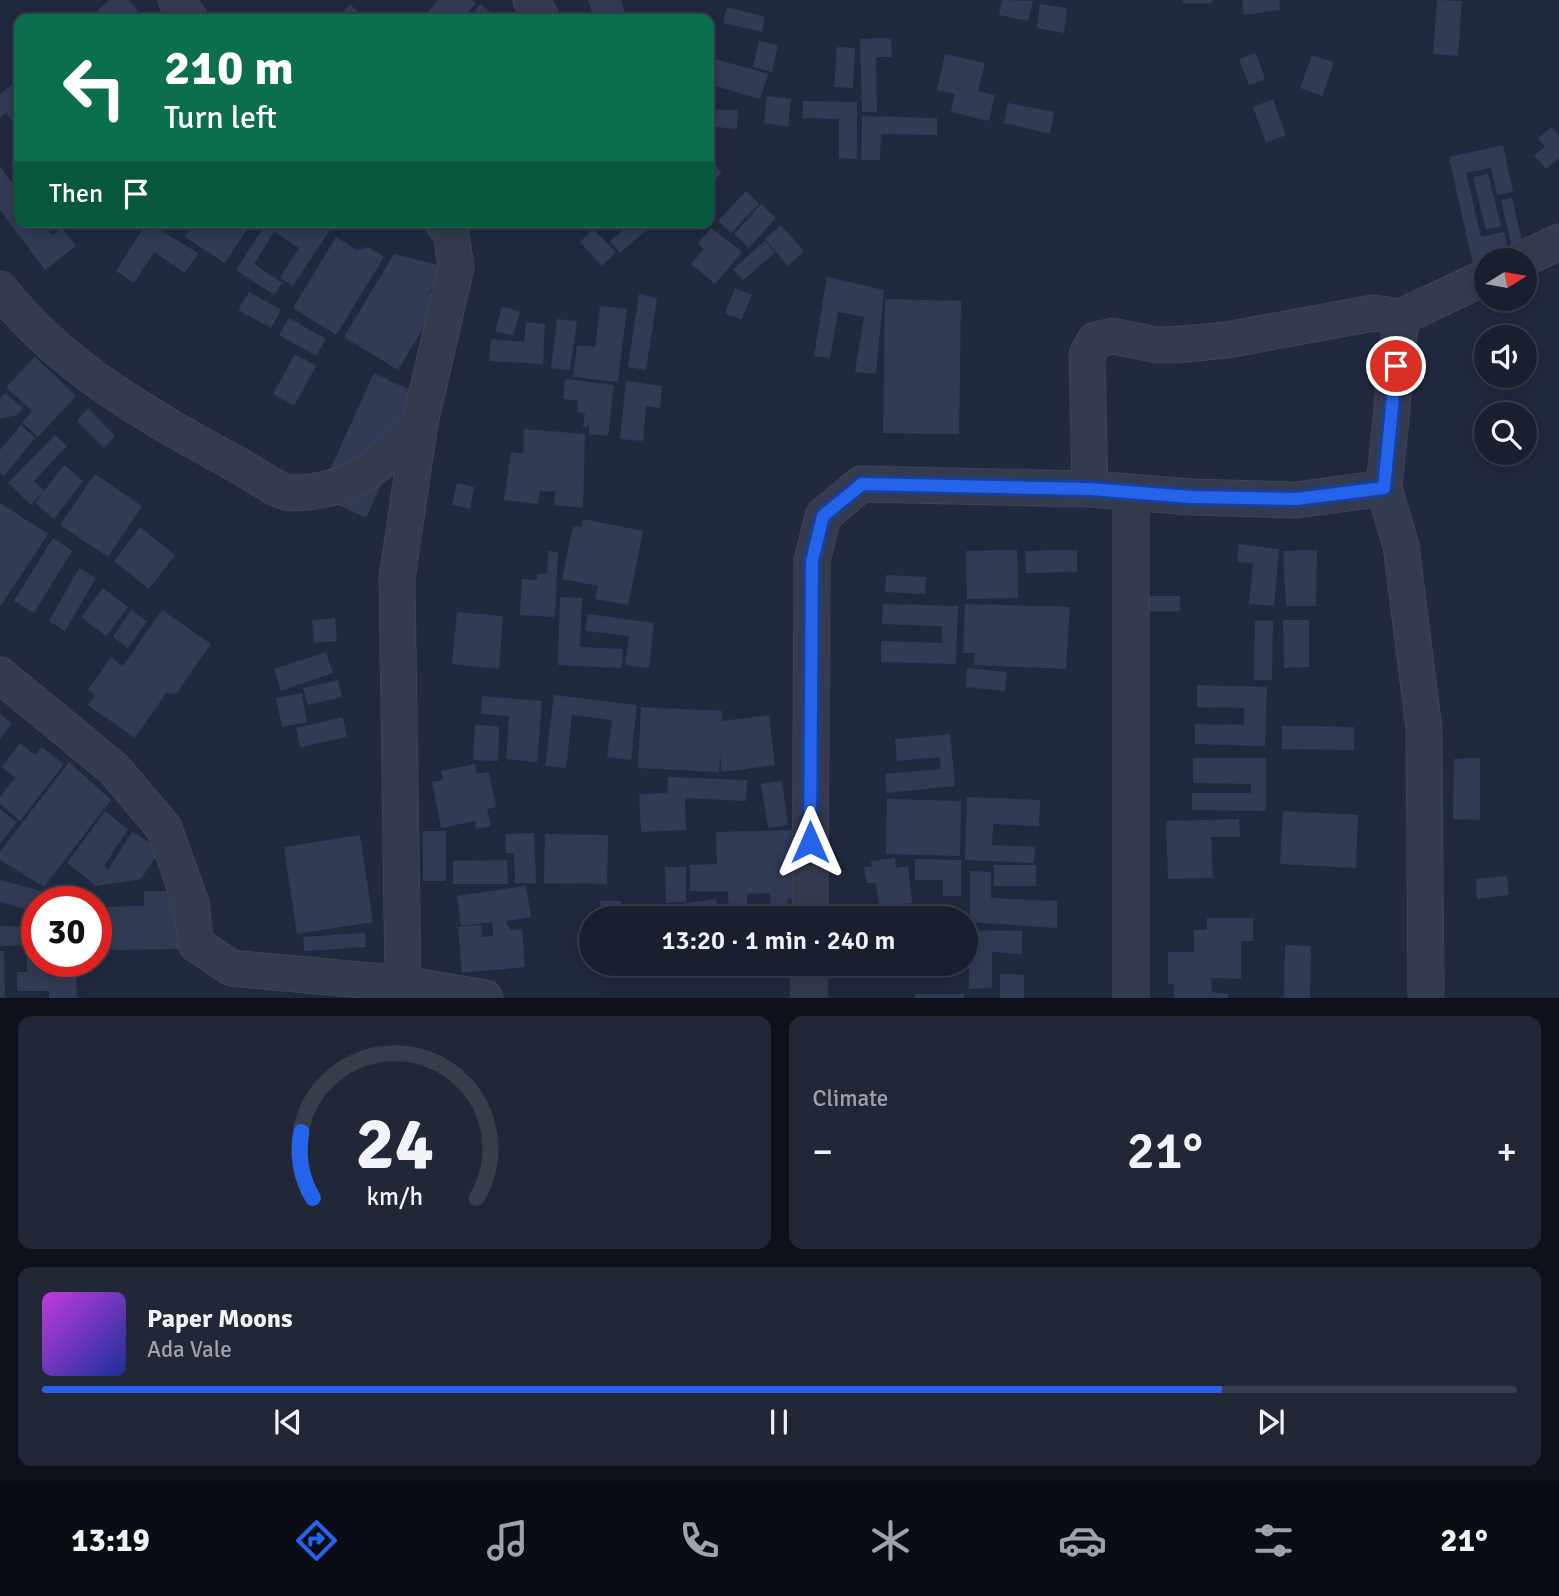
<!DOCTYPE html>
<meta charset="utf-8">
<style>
:root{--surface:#191f2f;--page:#222737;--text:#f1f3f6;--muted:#9fa2aa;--line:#373d4b;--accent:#2563eb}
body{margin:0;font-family:Signika,sans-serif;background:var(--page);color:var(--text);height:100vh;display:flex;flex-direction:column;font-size:26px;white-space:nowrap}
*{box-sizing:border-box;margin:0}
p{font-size:23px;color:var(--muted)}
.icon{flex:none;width:38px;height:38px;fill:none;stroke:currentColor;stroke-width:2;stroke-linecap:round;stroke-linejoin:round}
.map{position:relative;height:998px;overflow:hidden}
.side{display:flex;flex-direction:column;gap:18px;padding:18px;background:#0e111a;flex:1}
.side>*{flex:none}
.banner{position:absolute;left:14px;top:14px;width:700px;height:214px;border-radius:14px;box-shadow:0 4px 18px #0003,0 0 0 2px var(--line);background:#0b6e4f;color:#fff;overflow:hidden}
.needle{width:46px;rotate:79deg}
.buttons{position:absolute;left:1474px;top:248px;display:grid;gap:14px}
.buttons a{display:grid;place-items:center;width:63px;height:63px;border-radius:50%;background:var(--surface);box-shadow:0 4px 18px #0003,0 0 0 2px var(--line);font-size:35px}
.speed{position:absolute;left:21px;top:886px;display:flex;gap:14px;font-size:35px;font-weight:700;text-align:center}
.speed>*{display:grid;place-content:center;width:91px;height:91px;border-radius:50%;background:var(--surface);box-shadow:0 4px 18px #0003,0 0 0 2px var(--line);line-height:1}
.speed .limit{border:10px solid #d22;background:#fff;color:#111}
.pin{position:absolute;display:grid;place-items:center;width:60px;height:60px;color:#fff;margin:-30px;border:4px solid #fff;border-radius:50%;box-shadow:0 2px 7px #0007}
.me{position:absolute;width:77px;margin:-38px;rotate:0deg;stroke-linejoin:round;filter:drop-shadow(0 0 5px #0008)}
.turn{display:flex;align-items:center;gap:24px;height:147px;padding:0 35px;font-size:32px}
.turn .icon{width:91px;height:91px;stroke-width:2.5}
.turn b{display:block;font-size:49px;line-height:60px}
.then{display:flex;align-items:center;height:66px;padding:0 35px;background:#0003;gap:14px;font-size:26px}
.big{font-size:52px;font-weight:600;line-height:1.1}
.side .widget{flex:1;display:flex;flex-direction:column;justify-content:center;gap:10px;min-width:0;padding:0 24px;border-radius:14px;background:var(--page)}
.side .dial{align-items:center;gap:0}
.dial svg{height:182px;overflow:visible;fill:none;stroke:var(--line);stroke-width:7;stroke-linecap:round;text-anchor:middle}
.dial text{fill:var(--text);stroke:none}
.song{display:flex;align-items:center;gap:21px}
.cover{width:84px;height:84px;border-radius:10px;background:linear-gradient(135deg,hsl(290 70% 55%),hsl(230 70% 35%))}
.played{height:7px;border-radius:4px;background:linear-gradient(90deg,var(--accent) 80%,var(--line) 80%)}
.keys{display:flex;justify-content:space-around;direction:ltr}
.heat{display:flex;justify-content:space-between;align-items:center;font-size:38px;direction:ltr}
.side .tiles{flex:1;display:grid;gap:18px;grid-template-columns:1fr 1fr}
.widget:last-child{grid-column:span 2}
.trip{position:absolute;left:579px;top:906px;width:399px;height:70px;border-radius:35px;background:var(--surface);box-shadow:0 4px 18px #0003,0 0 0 2px var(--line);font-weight:600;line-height:70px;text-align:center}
.dock{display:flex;height:112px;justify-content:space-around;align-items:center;background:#0a0c13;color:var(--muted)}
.dock .icon{width:49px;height:49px}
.dock .on{color:var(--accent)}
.dock b{font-size:32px;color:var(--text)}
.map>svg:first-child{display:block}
.building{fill:#323b56}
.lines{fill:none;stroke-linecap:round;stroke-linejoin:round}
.minor-casing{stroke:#3e4458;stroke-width:37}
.minor{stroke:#353b4f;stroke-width:35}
.route-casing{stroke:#184099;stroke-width:18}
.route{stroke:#2563eb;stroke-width:12}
</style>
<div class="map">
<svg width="1559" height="998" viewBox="0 0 1559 998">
<rect width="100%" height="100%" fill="#21293f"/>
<path class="building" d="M109 0H129L145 19H88Z
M438 0H472L476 3 463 19H431L426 15Z
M588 0H621L627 19H594Z
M1002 0 1033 1 1028 21 999 15Z
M1183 0H1212V3H1183Z
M1242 0H1279L1280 10 1244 15Z
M1437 0 1462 1 1458 56 1433 54Z
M350 4 362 16 359 19H336Z
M480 4 496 16 494 19H469Z
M1040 4 1067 8 1064 33 1037 28Z
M727 7 765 17 762 32 723 23Z
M891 38 892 57H876L877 112H862L860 39Z
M759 41 778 45 772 72 753 67Z
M837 47 855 48 853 88 834 87Z
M1256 53 1265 79 1249 85 1239 59Z
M945 54 985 63 978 91 995 95 989 121 951 112 955 94 937 90Z
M1312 55 1334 63 1322 96 1300 88Z
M715 59 768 74 760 99 709 84Z
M19 80V131L6 113 0 118V94Z
M767 96 791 99 788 127 764 123Z
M1273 99 1286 135 1266 143 1253 107Z
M803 101 857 102V159L839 158V119L803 118Z
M1008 103 1054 112 1050 134 1004 123Z
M716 110H738L737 129 716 127Z
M862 116 937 118V135L881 134 880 160H861Z
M1552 127 1559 136V158L1546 169 1534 155 1545 147 1538 138Z
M1503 145 1513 192 1497 195 1491 168 1466 173 1481 237 1504 232 1510 256 1473 265 1449 157Z
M709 158 722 173 709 185Z
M0 166 19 192V222H42L52 235 62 228 76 246 45 270 0 210Z
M1488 174 1501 226 1486 230 1473 177Z
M746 191 759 204 731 233 718 221Z
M1512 198 1524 250 1513 253 1501 200Z
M761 204 776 218 749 248 734 234Z
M147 222 198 253 185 273 154 252 134 283 116 271Z
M194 222H252L225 263 185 237Z
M267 222H335L293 286 280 278 299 248 274 232 254 264 282 283 274 295 236 270Z
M632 222H656L620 253 610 241Z
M781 225 804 251 788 266 765 239Z
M711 228 742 252 715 284 691 264 704 249 698 243Z
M593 229 616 252 602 266 580 242Z
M336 237 357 250 368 247 384 257 336 335 293 308Z
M765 241 775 253 743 280 733 269Z
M394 254 445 267 429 293 440 300 398 370 344 337Z
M827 277 884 290 876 374 855 372 864 317 838 312 830 358 814 356Z
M735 288 752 295 741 320 725 313Z
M249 292 281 310 271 328 238 310Z
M639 294 657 298 646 370 628 367Z
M885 299 961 301 959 434 883 433Z
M502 306 520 312 513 336 495 331Z
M600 306 627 309 618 382 573 377 577 345 595 347Z
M289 318 326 339 316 356 279 335Z
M557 319 577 321 570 370 551 368Z
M526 322 545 324 543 364 489 361 491 339 524 342Z
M295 354 316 366 294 406 273 394Z
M35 357 76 396 38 437 22 422 32 411 6 387Z
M374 373 422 396 366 518 318 496Z
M565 379 614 385 608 436 589 434V426L583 427 585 413 577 412 578 401 563 399Z
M626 381 662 386 660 408 646 406 643 441 620 439Z
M5 393 23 408 17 415 0 419V398Z
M88 408 115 436 104 448 77 421Z
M21 425 35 438 4 476 0 473V450Z
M524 429 585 434 583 508 554 505 555 491H540L538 504 504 500 511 452 523 454Z
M55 435 67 446 34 481 44 491 64 465 83 481 54 519 35 503 44 491 31 505 8 483Z
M95 474 142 506 108 557 60 525Z
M457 483 474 487 470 509 452 505Z
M0 503 48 534 0 607Z
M583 519 643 531 628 605 595 599 598 586 562 579 573 526 582 527Z
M140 527 175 555 149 589 114 561Z
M53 538 72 551 34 613 14 601Z
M1239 544 1279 549 1274 606 1249 604 1253 563 1237 562Z
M1017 550 1018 598 967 599 966 551Z
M1077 550V572L1026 573 1025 551Z
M1317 550 1316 606H1286L1283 551Z
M548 551 558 552 555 617 520 615 522 579 537 580V574H547Z
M79 568 96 578 65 631 49 621Z
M886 575 926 577 925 594 885 592Z
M103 588 128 607 106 636 81 617Z
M1149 596H1180V611H1149Z
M560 597 582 598 580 647 623 649 622 668 558 665Z
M883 604 958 606 956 664 881 662V641L942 643V626L882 624Z
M965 604 1070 607 1066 669 974 665 975 653H963Z
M131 610 147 621 128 648 113 637Z
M162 610 211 644 176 694 166 693 135 738 88 705 95 695 88 690 111 657 123 666Z
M457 612 503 616 499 669 452 664Z
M588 614 654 623 649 668 625 665 629 636 585 631Z
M335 618 337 641 314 643 312 620Z
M1283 620H1309V667L1284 668Z
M1255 621H1273L1272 680H1254Z
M326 652 333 673 281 691 274 669Z
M967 668 1007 672 1005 691 966 687Z
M338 680 342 697 308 705 303 688Z
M1197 685 1267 687 1265 746 1195 744V724L1244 725V708L1197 707Z
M302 693 307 722 282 727 276 698Z
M554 695 637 705 631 760 607 757 612 720 572 715 566 768 545 766Z
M482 696 542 701 537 762 506 759 509 716 481 714Z
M641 707 722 711V721L769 715 775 765 722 772 720 754 719 772 638 768Z
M0 714 12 723 0 739Z
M343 717 347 737 300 747 296 728Z
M475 725 499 726 498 761 473 760Z
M1282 726 1354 727V750L1282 749Z
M950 734 955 786 887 793 885 774 941 769 940 757 897 761 895 739Z
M20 743 35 755 42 747 64 764 20 821 0 804V797L15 778 2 767Z
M1193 758H1266V811L1192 810V793H1251V784L1193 783Z
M1480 758V820L1453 819 1454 759Z
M69 762 111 800 44 887 0 860V852Z
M475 764 477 774 489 772 496 807 487 809 491 826 476 829 475 821 441 828 432 782 443 780 441 771Z
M668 777 747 780 746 801 685 798 686 830 641 832 639 794 667 793Z
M782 781 788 825 768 828 761 784Z
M967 797 1040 800 1039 826 993 824 992 845 1035 847 1034 863 965 860Z
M887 799 961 801 960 856 886 854Z
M0 809 17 822 0 844Z
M105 811 128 829 104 866 108 870 132 832 161 849 141 879 96 886 67 863Z
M1283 811 1358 815 1356 868 1280 864Z
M1239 819 1240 837H1211L1213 878 1168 879 1166 821Z
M798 830 800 898H788L789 919H771L770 893 747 894 748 919H729L728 891H690V865L717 864 716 832Z
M423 831H446V881H423Z
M534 833 536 883H515L514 853H506L505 834Z
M545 834 608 835 607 884 544 883Z
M360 835 373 922 297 934 284 847Z
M895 858 896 868 908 866 912 903 879 907 876 883H867L864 867 872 866 871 861Z
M915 859 961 860V896H943V880H915Z
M507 860 508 884H453V861Z
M994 865H1036V886H994Z
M665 867H686V902L666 903Z
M970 871 991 872V898L1057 901V928L970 922Z
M1507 876 1509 895 1477 899 1476 879Z
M0 880 42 891 36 912 0 902Z
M526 886 531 917 506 921 510 930 522 929 525 967 462 973 458 927 481 925 482 937 493 936 492 922 461 926 457 896Z
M144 891H178V949L104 950V907L144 906Z
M52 892 81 894V901H52Z
M716 899 719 919H682L680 904Z
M600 901H621V919H600Z
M1207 918H1253V941H1241V979L1211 978 1212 992 1228 994V998H1174V984H1168V952H1194V930H1207Z
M0 926 37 927V945L0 946Z
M969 930 1022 931V954L992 952V988L969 989Z
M365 933 366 947 304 951 303 937Z
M1285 945 1311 946 1310 998H1284Z
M0 951H4L5 998H0Z
M27 952H37V961H76L77 998H49V991H17V972H27Z
M1000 974 1024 975V998H1000Z
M915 994H964V998H915Z"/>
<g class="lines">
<g class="minor-casing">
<path id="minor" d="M176 0 190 19
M531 0 542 19
M1519 261 1559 242
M0 289C63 370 154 419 243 468 256 475 280 494 294 493 356 491 380 465 420 423
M1401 317 1384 488 1401 546 1424 729 1426 998
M1090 489 1087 355 1095 340 1113 336 1157 345 1186 344 1227 340 1373 313 1401 317 1486 277
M1131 492V998
M0 675 114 769 164 828 191 903 196 944 231 968 403 984 485 998
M810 919 812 561 823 516 861 484 1090 489 1191 497 1296 500 1384 488
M403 984 397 578 420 423 456 267 451 234 442 222
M809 998V964"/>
</g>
<use href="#minor" class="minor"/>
</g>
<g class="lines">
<g class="route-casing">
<path id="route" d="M810 842 812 561 823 516 862 484 1090 489 1191 497 1296 499 1384 488 1396 366"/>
</g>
<use href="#route" class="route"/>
</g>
</svg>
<div class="buttons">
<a><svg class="needle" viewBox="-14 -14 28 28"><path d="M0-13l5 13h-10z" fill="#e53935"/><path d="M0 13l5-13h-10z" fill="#9fa2aa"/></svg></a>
<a><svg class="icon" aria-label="sound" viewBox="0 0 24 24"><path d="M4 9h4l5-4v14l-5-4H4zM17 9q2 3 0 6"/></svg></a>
<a><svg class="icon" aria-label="search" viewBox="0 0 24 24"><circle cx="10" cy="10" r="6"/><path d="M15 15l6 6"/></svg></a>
</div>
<div class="speed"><div class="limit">30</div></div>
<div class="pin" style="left:1396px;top:366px;background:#d93025"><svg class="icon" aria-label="arrive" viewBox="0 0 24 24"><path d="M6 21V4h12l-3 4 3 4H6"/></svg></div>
<svg class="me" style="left:810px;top:842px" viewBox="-20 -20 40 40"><path d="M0-17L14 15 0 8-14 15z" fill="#2563eb" stroke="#fff" stroke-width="4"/></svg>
<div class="trip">13:20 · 1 min · 240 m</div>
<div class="banner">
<div class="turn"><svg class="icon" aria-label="left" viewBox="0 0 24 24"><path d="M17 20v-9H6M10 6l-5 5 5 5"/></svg><div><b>210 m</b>Turn left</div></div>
<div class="then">Then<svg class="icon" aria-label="arrive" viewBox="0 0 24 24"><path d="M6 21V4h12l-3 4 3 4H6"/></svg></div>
</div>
</div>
<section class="side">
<div class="tiles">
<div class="widget dial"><svg viewBox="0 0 100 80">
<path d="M14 69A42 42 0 1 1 86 69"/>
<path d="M14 69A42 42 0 0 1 9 40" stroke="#2563eb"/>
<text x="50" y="56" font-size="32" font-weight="700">24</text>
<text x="50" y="72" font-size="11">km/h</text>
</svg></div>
<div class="widget"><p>Climate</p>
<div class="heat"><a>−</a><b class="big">21°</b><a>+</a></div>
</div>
<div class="widget">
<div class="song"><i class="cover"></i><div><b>Paper Moons</b><p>Ada Vale</p></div></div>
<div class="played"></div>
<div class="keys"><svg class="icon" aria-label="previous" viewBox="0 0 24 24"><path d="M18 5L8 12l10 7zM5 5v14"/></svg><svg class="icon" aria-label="pause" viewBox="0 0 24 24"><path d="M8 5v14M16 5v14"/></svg><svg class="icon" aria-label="next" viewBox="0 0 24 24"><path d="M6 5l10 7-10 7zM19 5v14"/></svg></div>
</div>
</div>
</section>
<nav class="dock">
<b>13:19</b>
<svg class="icon on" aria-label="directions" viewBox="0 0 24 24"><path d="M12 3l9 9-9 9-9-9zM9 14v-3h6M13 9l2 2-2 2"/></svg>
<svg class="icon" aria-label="music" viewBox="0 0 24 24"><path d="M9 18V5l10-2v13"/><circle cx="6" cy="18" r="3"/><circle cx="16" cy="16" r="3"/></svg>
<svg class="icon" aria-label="phone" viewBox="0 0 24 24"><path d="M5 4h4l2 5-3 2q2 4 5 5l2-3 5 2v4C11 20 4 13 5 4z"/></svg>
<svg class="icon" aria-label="climate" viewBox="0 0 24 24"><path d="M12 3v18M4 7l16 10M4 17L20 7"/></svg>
<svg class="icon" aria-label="car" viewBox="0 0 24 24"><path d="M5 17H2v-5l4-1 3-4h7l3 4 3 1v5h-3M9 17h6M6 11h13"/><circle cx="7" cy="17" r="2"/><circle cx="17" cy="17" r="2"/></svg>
<svg class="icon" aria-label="filters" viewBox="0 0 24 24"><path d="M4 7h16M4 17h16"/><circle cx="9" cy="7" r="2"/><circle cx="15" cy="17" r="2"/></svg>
<b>21°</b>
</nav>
